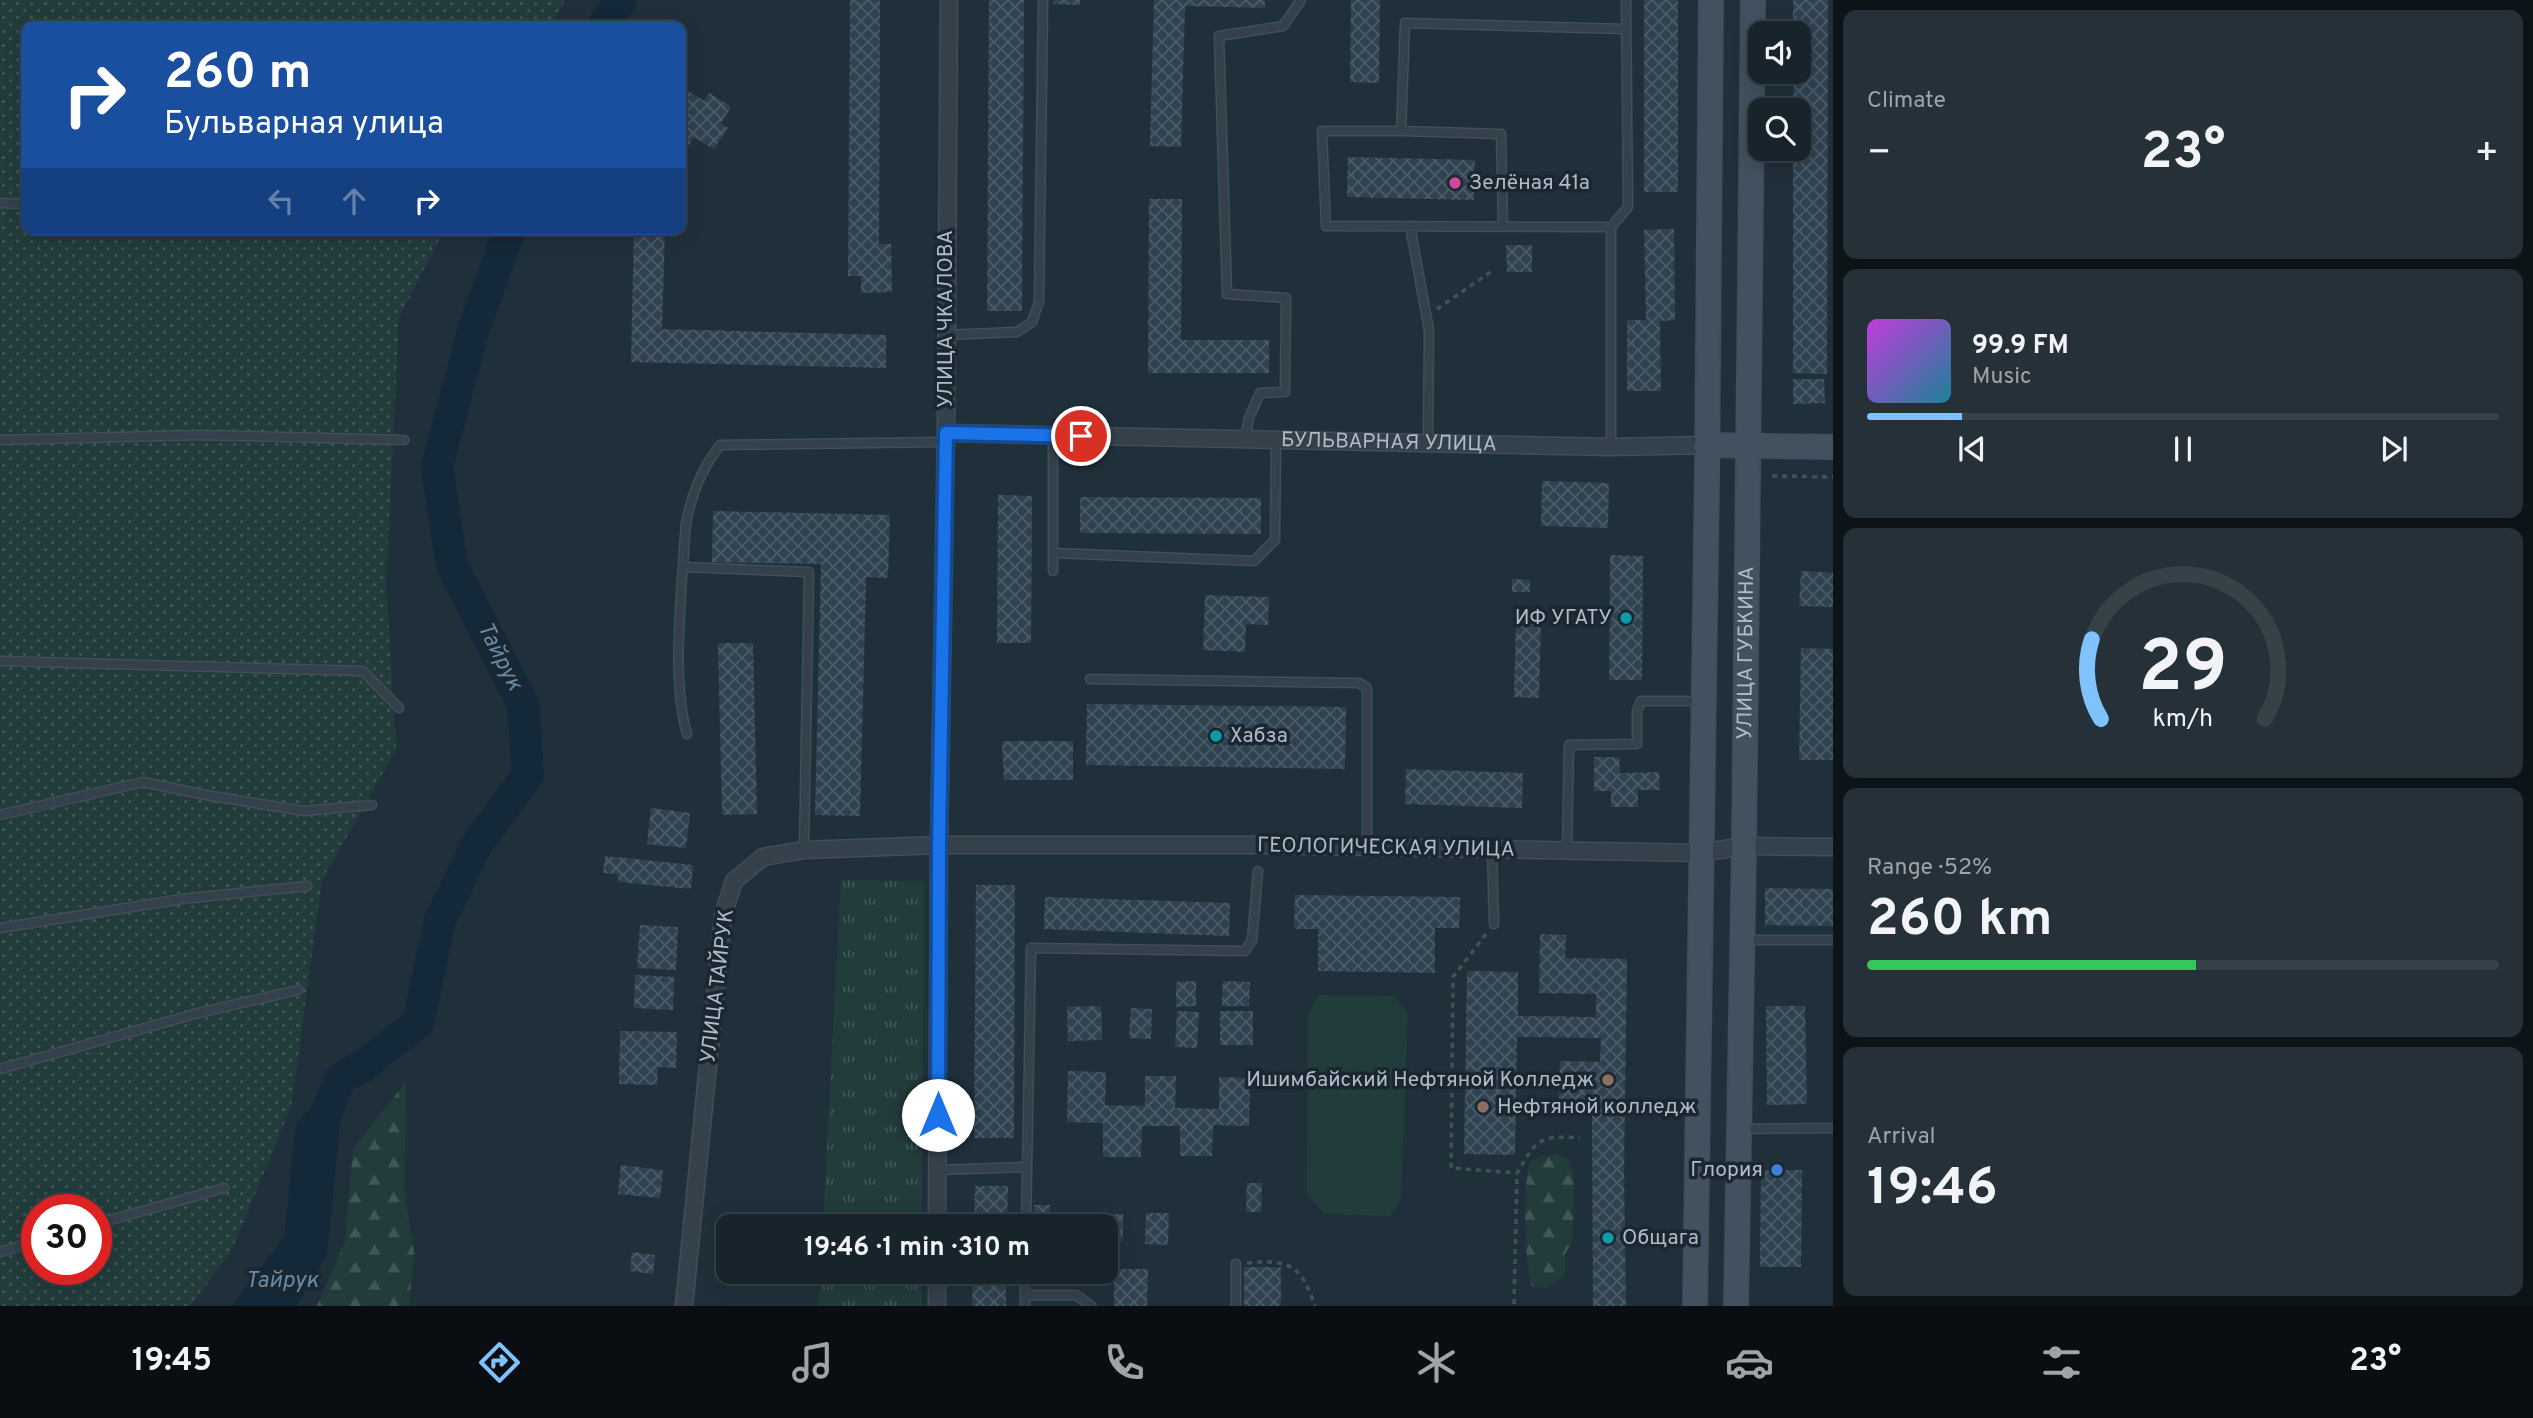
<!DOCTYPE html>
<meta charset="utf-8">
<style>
:root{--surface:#18242c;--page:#253038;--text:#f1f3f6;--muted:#9fa4a9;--line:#364148;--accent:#7ec2fe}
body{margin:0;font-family:Overpass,sans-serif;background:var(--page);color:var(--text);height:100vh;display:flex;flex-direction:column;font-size:26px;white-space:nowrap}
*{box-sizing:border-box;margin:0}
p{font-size:23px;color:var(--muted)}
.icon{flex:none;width:38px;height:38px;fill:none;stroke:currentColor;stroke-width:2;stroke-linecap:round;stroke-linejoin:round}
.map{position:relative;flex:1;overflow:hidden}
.drawer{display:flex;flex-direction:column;gap:10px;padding:10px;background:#0d1418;width:700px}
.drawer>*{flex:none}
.guide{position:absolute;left:21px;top:21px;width:665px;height:214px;border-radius:14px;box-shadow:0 4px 18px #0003,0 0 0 2px var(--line);background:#1a4fa0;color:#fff;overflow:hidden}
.tools{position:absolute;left:1748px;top:21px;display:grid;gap:14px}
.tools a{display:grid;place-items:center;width:63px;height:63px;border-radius:14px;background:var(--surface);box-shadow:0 4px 18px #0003,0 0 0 2px var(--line);font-size:35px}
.speed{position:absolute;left:21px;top:1194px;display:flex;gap:14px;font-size:35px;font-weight:700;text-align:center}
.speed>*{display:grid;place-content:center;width:91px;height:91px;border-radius:50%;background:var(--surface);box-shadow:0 4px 18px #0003,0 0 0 2px var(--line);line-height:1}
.speed .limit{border:10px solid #d22;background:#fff;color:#111}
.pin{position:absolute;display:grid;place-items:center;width:60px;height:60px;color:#fff;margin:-30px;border:4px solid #fff;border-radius:50%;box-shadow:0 2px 7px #0007}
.me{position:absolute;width:77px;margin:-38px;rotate:0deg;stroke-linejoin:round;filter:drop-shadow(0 0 5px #0008)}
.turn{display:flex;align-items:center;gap:24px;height:147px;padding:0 28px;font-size:32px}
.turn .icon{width:91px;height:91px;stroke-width:2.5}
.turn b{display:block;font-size:49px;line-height:60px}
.lanes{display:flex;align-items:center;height:66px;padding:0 28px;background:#0003;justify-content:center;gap:35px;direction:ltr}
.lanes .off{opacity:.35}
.big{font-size:52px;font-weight:700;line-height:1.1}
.drawer .tile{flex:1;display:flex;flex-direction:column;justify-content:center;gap:10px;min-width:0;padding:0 24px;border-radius:14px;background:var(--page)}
.drawer .dial{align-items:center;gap:0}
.dial svg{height:182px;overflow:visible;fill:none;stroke:var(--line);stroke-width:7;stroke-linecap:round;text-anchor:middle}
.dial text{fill:var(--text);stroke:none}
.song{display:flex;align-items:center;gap:21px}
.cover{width:84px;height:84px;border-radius:10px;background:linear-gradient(135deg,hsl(290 70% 55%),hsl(190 70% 35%))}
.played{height:7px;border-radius:4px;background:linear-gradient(90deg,var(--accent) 15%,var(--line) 15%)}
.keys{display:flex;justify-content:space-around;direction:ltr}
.heat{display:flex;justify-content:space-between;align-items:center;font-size:38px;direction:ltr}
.charge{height:10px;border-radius:5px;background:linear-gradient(90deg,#34c759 52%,var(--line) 0)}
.trip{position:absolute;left:716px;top:1214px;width:402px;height:70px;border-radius:14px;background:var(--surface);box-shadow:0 4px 18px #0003,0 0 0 2px var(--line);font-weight:700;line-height:70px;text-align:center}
.dock{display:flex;height:112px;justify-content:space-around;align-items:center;background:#0a0e12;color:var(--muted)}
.dock .icon{width:49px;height:49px}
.dock .on{color:var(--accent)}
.dock b{font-size:32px;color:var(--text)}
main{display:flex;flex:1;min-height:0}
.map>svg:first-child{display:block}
.grass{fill:url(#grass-tufts)}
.forest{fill:url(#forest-firs)}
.park{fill:url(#park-dots);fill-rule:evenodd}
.pitch{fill:#223c3c}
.water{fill:#132839}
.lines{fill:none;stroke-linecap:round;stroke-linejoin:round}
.river{stroke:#132839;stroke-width:32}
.building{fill:url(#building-cross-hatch)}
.lane-casing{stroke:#414d58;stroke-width:11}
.street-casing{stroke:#414d58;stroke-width:19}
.secondary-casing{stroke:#414d58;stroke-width:26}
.path{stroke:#3b5553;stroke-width:3.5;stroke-dasharray:5 5;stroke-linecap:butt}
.lane{stroke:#34414b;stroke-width:8}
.street{stroke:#34414b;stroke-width:16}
.secondary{stroke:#42515f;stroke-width:23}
.route-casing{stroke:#114b97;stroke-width:18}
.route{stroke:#1a73e8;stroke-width:12}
.hotel-dot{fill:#d1479c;stroke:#1a2630;stroke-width:2.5}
.culture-dot{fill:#0f9aa8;stroke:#1a2630;stroke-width:2.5}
.education-dot{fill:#8d6e63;stroke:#1a2630;stroke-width:2.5}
.shop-dot{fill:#3f7fe0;stroke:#1a2630;stroke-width:2.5}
.labels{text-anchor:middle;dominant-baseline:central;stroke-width:7;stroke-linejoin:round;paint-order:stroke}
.poi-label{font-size:21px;fill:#afbcc8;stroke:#1a2630;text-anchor:start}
.street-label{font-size:21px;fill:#afbcc8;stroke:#1a2630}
.water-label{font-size:23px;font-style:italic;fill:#668ca9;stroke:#1a2630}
</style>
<main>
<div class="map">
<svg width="1833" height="1306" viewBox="0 0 1833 1306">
<defs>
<pattern id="grass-tufts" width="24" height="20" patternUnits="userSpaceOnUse" patternTransform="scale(1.75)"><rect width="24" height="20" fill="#223c3c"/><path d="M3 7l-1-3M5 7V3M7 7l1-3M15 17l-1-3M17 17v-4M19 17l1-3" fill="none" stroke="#405657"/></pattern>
<pattern id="forest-firs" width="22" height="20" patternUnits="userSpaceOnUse" patternTransform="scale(1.75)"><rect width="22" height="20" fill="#223c3c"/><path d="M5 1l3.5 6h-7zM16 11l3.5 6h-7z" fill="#405657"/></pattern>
<pattern id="park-dots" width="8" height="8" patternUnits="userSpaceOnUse" patternTransform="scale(1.75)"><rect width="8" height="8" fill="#223c3c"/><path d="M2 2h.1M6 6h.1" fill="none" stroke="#405657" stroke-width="1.8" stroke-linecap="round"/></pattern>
<pattern id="building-cross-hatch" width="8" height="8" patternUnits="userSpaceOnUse" patternTransform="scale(1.75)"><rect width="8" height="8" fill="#2f4250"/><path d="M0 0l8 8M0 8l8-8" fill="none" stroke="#4b5b68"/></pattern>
</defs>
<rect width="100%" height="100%" fill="#20303b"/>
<path class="grass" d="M841 880 924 881 922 1227H823Z
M821 1272H922V1306H819Z"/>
<path class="forest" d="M406 1082 404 1191 414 1253 409 1306H317L345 1242 353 1149Z
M1556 1154 1570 1160 1574 1179V1198L1572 1242 1565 1254V1275L1547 1288 1532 1286C1524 1262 1523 1189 1529 1163L1539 1157Z"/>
<path class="park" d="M0 0H565L551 26H26V229H445L399 317 386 583 396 750 322 880 291 1107 232 1250 190 1306H0ZM37 1209H96V1269H37Z"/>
<path class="pitch" d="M1318 995 1394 996 1408 1013 1401 1199 1390 1216 1324 1214 1307 1194 1308 1015Z"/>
<path class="water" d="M340 1079 339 1135 327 1254 297 1306H232L284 1237 296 1123Z"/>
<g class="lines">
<path class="river" d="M603 26 621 0
M324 1118 340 1079 363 1066 418 1023 440 920 477 844 528 775 523 704 452 566 437 467 473 331 510 229"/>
</g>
<path class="building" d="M850 0H880L879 244H891L892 292 861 293V276H848Z
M989 0H1024L1022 311H987Z
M1054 0H1080V5L1053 4Z
M1154 0H1265V8L1185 6 1181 147 1150 146Z
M1351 0H1380L1379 83 1350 82Z
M1644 0H1678V192H1644Z
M1793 0H1828L1827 374 1793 373V149H1799V110H1793V72H1799V33H1793Z
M681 86 704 101 709 93 731 107 721 123 728 128 714 149 694 137 685 152 681 149Z
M1348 157 1475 160 1474 200 1347 197Z
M1149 199H1182L1181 340H1269V373H1148Z
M634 229H665L662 329 886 335V368L631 362Z
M1674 229 1675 320 1660 321 1661 391H1627V320H1646L1644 230Z
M1506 245H1532V272H1507Z
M1793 379H1824L1825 403 1793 404Z
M1542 481 1609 483 1608 528 1541 526Z
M998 495 1032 496 1031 643H997Z
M1080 497 1261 498V534L1080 533Z
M713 511 890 515 888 578 866 577 860 816 815 815 821 564 712 562Z
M1610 555 1643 556 1642 680H1609Z
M1801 571 1833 573V607L1799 606Z
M1512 579 1530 580V592H1512Z
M1205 595 1269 597 1268 625 1246 624 1245 652 1203 650Z
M1516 620 1541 621 1539 698 1514 697Z
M718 643H753L757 814 722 815Z
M1801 648 1833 649V760H1799Z
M1087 704 1346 707 1345 769 1086 765Z
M1002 741H1073V780H1004Z
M1594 757H1619L1620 773 1659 772 1660 790H1638V807H1611V791H1594Z
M1406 769 1523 773 1522 808 1405 804Z
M651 808 690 813 686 848 647 844Z
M605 856 693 865 691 889 619 882 617 874 603 873Z
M976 885H1015L1014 1138H974Z
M1765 888 1833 889V926L1765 925Z
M1295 895 1460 897 1459 928H1435V973L1318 971V929H1294Z
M1045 897 1230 903 1229 936 1044 929Z
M640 925 678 927 676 970 637 968Z
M1540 934 1566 935 1565 958 1627 959 1624 1170 1626 1306H1593L1592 1100H1559L1560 1061 1600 1062 1601 1038 1517 1037 1515 1155 1464 1154 1467 971 1518 972V1016L1596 1017V994L1539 993Z
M635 975 674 977 673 1010 634 1008Z
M1196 981V1006L1176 1007V982Z
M1223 981 1250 982 1249 1006H1222Z
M1101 1006 1102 1040 1068 1041 1067 1007Z
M1766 1006H1805L1807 1104 1767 1105Z
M1131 1008 1152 1009 1151 1039 1129 1038Z
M1177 1011 1199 1012 1197 1048 1175 1047Z
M1220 1011H1253V1045H1220Z
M620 1031 677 1032 676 1068 658 1067 657 1085 619 1084Z
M1068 1071 1106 1072 1105 1105 1145 1106V1076H1176L1175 1108 1219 1109V1077L1250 1078 1249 1126 1213 1125 1212 1156H1180V1126H1142L1141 1157H1103V1123L1067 1122Z
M621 1165 663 1170 660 1198 618 1194Z
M1761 1170H1802L1801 1267H1760Z
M1247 1183H1262L1261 1212H1246Z
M975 1186H1008L1007 1227H974Z
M1034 1205H1050L1051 1226 1034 1227Z
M1146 1213H1169L1168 1245 1145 1244Z
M1089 1214H1123V1241L1106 1242V1227H1089Z
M632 1252 655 1255 653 1274 630 1271Z
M1244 1267H1281V1306H1244Z
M1114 1269H1148L1147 1306H1114Z
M973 1272H1006V1306H972Z"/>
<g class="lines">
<g class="lane-casing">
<path id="lane" d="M1401 131 1501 134 1503 226
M0 203 26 204
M1410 226 1429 330 1428 442
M1611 227 1326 226 1322 131H1401L1405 23 1626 29
M945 335 1017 332 1032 322 1039 302 1043 0
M1053 436V571
M1245 438 1249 418 1260 393 1285 392 1286 298 1227 294 1219 36 1283 26 1301 0
M0 440 200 435 404 440
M1611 447V227L1628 207 1626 0
M1053 553 1254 561 1275 540 1276 440
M683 567 809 572 804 850
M0 661 363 671 399 708
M1090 679 1359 683 1367 688V847
M687 734C674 687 679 627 682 578 684 560 684 541 686 524 691 496 703 467 720 445L945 442
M0 815 143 782 206 795 303 811 372 805
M1492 849 1494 924
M1567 851 1569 745 1637 744V711L1641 701H1700
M0 928 182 899 307 886
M1744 940H1833
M0 1069 198 1013 298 990
M1741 1129 1833 1128
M938 1170 1027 1167
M96 1224 224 1188
M1026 1227 1031 948 1245 951 1252 940 1258 871
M0 1252 37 1241
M1025 1295H1076L1091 1306
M1025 1306V1272
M1236 1306V1264"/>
</g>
<g class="street-casing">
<g id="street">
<path id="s1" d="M946 433 1611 447 1706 445"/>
<path d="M937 1227 939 845 946 433 949 0"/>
<path d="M684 1306 723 915 734 881 763 857 804 850 939 845H1258L1701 853 1744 846 1833 847"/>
<path d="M937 1306V1272"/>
</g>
</g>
<g class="secondary-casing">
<g id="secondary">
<path d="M1706 445 1833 447"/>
<path d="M1695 1306 1707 476 1711 0"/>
<path id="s2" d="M1736 1306 1744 846 1753 0"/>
</g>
</g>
<path class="path" d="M1437 309 1492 271
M1772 476 1833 477
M1486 934 1453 977 1451 1168 1517 1173C1537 1139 1539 1135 1580 1138
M1247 1263C1290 1259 1301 1265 1315 1306
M1514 1304 1517 1173"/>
<use href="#lane" class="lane"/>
<use href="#street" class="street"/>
<use href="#secondary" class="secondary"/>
</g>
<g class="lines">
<g class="route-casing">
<path id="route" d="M938 1115 939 845 946 433 1081 436"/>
</g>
<use href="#route" class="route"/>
</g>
<circle class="hotel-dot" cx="1455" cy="183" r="7"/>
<g class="culture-dot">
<circle cx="1626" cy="618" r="7"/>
<circle cx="1216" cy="736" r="7"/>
<circle cx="1608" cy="1238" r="7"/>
</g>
<g class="education-dot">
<circle cx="1608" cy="1080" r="7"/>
<circle cx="1483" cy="1107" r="7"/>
</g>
<circle class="shop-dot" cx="1777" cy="1170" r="7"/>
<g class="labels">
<g class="poi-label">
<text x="1469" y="183">Зелёная 41а</text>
<text x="1612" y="618" text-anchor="end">ИФ УГАТУ</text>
<text x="1230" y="736">Хабза</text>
<text x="1594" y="1080" text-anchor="end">Ишимбайский Нефтяной Колледж</text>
<text x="1497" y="1107">Нефтяной колледж</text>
<text x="1763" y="1170" text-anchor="end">Глория</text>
<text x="1622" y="1238">Общага</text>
</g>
<g class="street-label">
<text transform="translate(946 319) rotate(-90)">УЛИЦА ЧКАЛОВА</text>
<text stroke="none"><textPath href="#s1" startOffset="443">БУЛЬВАРНАЯ УЛИЦА</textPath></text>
<text stroke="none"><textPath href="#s2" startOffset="653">УЛИЦА ГУБКИНА</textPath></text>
<text transform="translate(1386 848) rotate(1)">ГЕОЛОГИЧЕСКАЯ УЛИЦА</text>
<text transform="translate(718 986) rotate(-83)">УЛИЦА ТАЙРУК</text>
</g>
<g class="water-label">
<text transform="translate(499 657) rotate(63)">Тайрук</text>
<text x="282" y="1281">Тайрук</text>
</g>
</g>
</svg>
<div class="tools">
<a><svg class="icon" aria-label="sound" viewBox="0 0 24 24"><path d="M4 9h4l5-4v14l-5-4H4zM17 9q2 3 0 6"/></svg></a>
<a><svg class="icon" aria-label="search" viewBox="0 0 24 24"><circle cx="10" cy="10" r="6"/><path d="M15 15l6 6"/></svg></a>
</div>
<div class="speed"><div class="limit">30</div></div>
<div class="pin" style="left:1081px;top:436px;background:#d93025"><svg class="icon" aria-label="arrive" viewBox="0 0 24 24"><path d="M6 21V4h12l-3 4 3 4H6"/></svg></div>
<svg class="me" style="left:938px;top:1115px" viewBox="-20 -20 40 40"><circle r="19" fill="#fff"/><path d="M0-13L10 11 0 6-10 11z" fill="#1a73e8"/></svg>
<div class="trip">19:46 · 1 min · 310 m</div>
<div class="guide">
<div class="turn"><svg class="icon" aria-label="right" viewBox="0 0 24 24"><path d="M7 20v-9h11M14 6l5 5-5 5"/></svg><div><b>260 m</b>Бульварная улица</div></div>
<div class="lanes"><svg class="icon off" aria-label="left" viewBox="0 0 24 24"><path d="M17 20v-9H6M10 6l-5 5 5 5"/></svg><svg class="icon off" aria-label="ahead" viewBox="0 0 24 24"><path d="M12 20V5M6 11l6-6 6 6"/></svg><svg class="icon" aria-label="right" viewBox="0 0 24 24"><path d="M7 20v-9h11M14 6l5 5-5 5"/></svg></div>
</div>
</div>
<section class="drawer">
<div class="tile"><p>Climate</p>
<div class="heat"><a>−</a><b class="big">23°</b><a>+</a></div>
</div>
<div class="tile">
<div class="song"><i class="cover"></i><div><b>99.9 FM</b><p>Music</p></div></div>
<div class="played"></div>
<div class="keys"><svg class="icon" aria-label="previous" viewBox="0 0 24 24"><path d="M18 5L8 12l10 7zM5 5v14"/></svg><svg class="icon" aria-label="pause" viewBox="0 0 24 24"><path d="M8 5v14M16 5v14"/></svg><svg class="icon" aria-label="next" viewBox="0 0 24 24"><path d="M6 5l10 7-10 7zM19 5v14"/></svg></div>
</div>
<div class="tile dial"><svg viewBox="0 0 100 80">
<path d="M14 69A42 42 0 1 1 86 69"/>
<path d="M14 69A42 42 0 0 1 10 34" stroke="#7ec2fe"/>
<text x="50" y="56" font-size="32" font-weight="700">29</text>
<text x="50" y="72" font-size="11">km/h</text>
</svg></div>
<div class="tile"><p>Range · 52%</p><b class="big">260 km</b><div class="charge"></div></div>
<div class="tile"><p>Arrival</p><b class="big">19:46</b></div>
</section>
</main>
<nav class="dock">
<b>19:45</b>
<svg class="icon on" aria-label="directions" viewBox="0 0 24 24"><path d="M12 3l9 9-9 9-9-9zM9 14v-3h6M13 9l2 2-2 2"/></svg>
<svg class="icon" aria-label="music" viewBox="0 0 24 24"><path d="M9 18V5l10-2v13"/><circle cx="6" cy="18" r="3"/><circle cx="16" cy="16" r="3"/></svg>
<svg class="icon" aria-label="phone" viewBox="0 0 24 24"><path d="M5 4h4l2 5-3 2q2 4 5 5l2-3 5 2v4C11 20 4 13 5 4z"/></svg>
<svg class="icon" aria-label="climate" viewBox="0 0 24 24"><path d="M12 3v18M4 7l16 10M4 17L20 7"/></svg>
<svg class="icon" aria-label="car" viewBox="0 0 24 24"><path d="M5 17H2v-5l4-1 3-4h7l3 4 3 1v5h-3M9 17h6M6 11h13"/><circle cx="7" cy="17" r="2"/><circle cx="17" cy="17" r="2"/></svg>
<svg class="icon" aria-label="filters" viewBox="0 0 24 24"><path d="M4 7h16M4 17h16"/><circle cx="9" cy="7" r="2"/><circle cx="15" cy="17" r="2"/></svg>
<b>23°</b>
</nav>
